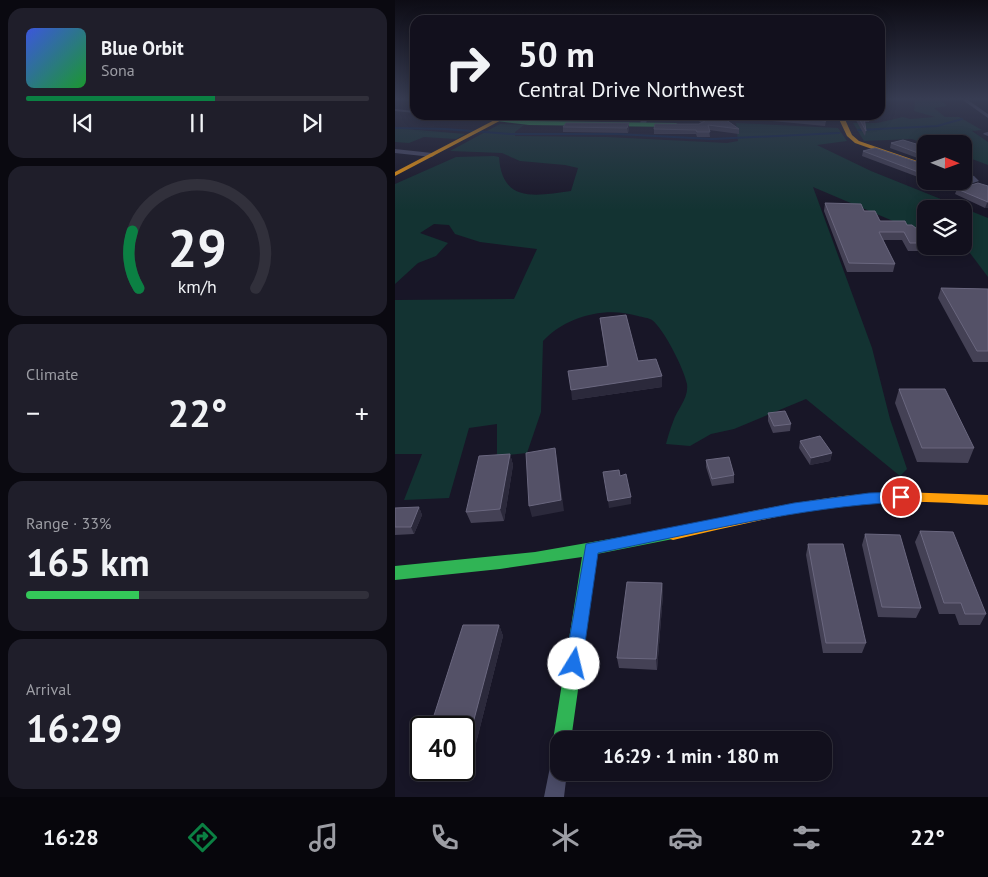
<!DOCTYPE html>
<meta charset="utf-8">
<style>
:root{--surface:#12101d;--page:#1f1e2a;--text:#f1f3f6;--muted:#9c9da4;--line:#31303b;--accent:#0b8043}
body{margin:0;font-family:"PT Sans",sans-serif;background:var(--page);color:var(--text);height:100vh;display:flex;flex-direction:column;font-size:19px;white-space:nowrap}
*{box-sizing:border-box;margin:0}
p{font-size:16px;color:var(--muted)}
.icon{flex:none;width:28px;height:28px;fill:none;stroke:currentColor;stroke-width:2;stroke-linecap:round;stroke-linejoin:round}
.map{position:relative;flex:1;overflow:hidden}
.sheet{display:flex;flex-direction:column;gap:8px;padding:8px;background:#0a0910;width:395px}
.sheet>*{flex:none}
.banner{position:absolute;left:15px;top:15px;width:475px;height:105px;border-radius:15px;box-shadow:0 2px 12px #0003,0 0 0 1px var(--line);background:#12101d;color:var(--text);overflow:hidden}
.needle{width:32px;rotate:91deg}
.buttons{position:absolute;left:522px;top:135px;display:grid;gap:10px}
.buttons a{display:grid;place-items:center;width:55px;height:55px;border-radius:10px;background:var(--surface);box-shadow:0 2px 12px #0003,0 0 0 1px var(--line);font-size:25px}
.speed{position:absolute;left:15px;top:716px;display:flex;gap:10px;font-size:25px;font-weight:700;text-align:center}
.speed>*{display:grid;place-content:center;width:65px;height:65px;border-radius:50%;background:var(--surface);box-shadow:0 2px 12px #0003,0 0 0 1px var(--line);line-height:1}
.speed .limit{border:2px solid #111;border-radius:8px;background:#fff;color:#111}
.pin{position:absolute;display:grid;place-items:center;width:42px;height:42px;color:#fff;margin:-21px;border:2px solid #fff;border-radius:50%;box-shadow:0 1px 5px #0007}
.me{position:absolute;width:55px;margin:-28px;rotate:9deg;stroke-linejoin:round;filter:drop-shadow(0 0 4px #0008)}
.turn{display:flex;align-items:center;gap:18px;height:105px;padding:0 25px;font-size:22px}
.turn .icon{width:65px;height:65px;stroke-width:2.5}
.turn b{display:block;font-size:35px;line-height:42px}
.big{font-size:38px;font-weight:800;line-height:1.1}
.sheet .widget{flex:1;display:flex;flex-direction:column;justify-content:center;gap:8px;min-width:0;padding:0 18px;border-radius:15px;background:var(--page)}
.sheet .dial{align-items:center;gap:0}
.dial svg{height:130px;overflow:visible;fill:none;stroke:var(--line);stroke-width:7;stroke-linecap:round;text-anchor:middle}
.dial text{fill:var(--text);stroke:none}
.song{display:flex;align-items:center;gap:15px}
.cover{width:60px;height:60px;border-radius:8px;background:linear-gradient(135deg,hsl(230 70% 55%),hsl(130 70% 35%))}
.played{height:5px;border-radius:2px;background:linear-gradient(90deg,var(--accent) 55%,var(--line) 55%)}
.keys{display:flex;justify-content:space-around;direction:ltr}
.heat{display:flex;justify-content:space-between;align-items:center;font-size:28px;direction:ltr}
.charge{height:8px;border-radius:4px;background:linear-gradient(90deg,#34c759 33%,var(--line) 0)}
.trip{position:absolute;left:155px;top:731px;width:282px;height:50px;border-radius:15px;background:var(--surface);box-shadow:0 2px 12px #0003,0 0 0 1px var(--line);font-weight:800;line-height:50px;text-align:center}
.tab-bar{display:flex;height:80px;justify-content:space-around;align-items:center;background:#07060c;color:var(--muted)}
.tab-bar .icon{width:35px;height:35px}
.tab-bar .current{color:var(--accent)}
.tab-bar b{font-size:22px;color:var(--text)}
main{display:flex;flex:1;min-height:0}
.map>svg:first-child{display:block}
.green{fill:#133332}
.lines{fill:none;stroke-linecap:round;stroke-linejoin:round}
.stream{stroke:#09234a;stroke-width:2}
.street{fill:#4b4c68;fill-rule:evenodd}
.fast{fill:#30b455;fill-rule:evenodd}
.slow{fill:#ff9f0a;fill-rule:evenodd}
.wall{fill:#444155}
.shaded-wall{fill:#2b293b}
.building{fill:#545167;stroke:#6a677f}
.route{fill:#1a73e8;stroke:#114b97}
</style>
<main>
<section class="sheet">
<div class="widget">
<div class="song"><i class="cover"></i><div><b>Blue Orbit</b><p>Sona</p></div></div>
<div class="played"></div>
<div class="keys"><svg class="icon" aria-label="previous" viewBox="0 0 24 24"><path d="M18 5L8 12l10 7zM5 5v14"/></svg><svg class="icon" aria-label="pause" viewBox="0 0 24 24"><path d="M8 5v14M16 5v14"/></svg><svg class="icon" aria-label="next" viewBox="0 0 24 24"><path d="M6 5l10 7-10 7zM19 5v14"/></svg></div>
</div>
<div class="widget dial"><svg viewBox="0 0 100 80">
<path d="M14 69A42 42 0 1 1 86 69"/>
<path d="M14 69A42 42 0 0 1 10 34" stroke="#0b8043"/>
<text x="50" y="56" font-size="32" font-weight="700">29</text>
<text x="50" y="72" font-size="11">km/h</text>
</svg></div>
<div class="widget"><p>Climate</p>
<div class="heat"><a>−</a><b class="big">22°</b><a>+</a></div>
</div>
<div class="widget"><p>Range · 33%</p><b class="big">165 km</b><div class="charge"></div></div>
<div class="widget"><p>Arrival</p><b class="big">16:29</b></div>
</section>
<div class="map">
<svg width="593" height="797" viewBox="0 0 593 797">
<rect width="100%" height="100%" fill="#181627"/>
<path class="green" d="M512 98C525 98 544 95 552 106L539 108 550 117H564L587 130 577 131 593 142V165L569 156V144H531L517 139 469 141 458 123H482L508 117 515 119 540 117 519 111 520 102Z
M341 123 443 128 452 141 422 145 476 171 593 218V277L575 253 559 246H569V209H531V235L418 187 477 348 495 419 512 469 505 476 411 399 339 429 316 434 295 446 271 444C273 437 275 429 278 422 282 409 294 399 292 384 289 369 269 329 257 320 254 318 247 317 243 316 211 306 171 316 148 341L146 412 132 453 102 456V424L74 428 54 498 9 500 27 454H0V300L119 299 142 249 85 242 60 234 54 225 39 224 25 233 53 243 41 256 23 263 0 284V184L61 157 99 156 104 157C107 203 140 196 176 191L183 168 170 165 125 161 107 153 55 151 105 124 129 125 120 132V136L212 137 332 143 343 141Z
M0 128 70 134 61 139 29 137 14 143 0 142Z"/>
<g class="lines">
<path class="stream" d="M0 128 51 129 115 134H222L317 139 444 133
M463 130 542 126 567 119"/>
<path class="street" d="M565 98H570L593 114V118Z
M0 109 20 111V113L0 111Z
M61 115H80L109 119 106 121Z
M247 115H253L251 124 248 126 245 124Z
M392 115H434L449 117 446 119Z
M593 132V136L588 134 589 133Z
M0 149 37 153 40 155 37 157 0 153Z
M569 173 579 176 584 181 572 185 559 182 576 180 569 177Z
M164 754V772H172L169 797H149L157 757Z"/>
<path class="fast" d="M104 118 134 121 281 123 284 125 281 127 134 125 102 121Z
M278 528 283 530 285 534 283 538 202 554 176 740H164V748L160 747 158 740 187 557 105 569 0 580V566L140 552Z"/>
<path class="slow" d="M109 115H116L0 176V172Z
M442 115H448L457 135 464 141 531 164V168L460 143 452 136Z
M505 492 593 495V505C553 503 514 500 474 503 408 509 343 525 278 540L273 538 271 534 273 530 278 528C353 512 428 494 505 492Z"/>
</g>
<path class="wall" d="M151 115H239L237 120 152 119Z
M352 115H428L431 121 430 126 358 119V116Z
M458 115H474L475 117 474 122H470L471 131 470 136Z
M262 116 332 117V121L344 129V134L314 130 315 137H302L301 134H259V129L304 124 306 123 304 121H262Z
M234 123V128L233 133 168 132V127Z
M496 143 531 147V161L495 148Z
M468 151 531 165V180L467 156Z
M593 186V208H590L560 194 562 189Z
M430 203 469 211 485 221 512 225 526 232 531 233V246H537L535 251H513L507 240H488L500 264 498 272H452L429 211Z
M546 288 593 289V362H578L543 298Z
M205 318 243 361 267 387 177 400 212 366Z
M504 389 579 448 573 463 522 462 500 403Z
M373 413 396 424 395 431 378 433 373 421Z
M405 441 437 453 435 461 415 465 404 448Z
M115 454 118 465 109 521 76 523 71 512Z
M311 460 339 475V483L317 486 311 467Z
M24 507 27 515 19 534 0 535V508Z
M525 531 591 614 585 625H564L560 614H544L520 542Z
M470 534 526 608 521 618 483 617 467 545Z
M413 544 471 643 467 653H428L411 555Z
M267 583 268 594 262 670 224 668 222 658Z
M104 625 108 636 79 751H69V728Z"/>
<path class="shaded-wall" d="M485 98H497L485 101Z
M234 123V128L233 133 232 128Z
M575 161 573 166 569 168V163Z
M593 202V208H590L592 203Z
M267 376V387L177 400 176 390Z
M160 448 162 459 169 511 137 517 134 506Z
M437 453 435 461 415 465 416 458Z
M115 454 118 465 109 521 105 509Z
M236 497V504L214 508 213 501Z
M24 507 27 515 19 534 16 527Z
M267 583 268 594 262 670 261 659Z
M104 625 108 636 79 751 73 742Z"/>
<path class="building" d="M262 115H329L332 117H327L344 129 313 125 315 132H302L301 130 259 129 260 124H304L310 121 304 117 262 116Z
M368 115H428L431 121Z
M462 115H474L475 117H469L471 131Z
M171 123H234L232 128 168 127Z
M508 140 531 147V156L496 143Z
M480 148 531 165V175L468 151Z
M569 159 575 161 569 163Z
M583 183 593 186V202L562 189Z
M430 203 466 204 469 211H480L485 221H510L512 225H517L526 232H530L531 233V243H515L509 232H484L500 264 454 263Z
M546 288 593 289V351H582Z
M231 315 243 361 261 359 267 376 176 390 173 371 213 366 205 318Z
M504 389H550L579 448H527Z
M390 411 396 424 379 426 373 413Z
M425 436 437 453 416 458 405 441Z
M160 448 166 500 134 506 131 453Z
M115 454 105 509 71 512 84 456Z
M334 457 339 475 317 479 311 460Z
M224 470 225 476 231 474 236 497 213 501 208 472Z
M24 507 16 527H0V508Z
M525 531 558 532 591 614H570L566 603H549Z
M470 534 505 535 526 608 487 607Z
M413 544H448L471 643H431Z
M232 582 267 583 261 659 222 658Z
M68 625H104L73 742H69V728H35Z"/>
<linearGradient id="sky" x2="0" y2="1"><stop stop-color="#0d0c15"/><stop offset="0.47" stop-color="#373c52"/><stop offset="1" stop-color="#373c52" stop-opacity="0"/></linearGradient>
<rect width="593" height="210" fill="url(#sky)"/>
<path class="route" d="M506 492 511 493 513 497 511 501 506 502C404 507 303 533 203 553L187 664 185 670 179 673 173 670 170 664 191 544 399 503 474 493Z"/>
</svg>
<div class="buttons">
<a><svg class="needle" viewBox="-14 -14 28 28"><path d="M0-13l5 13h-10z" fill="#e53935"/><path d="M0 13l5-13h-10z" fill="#9c9da4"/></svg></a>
<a><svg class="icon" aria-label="layers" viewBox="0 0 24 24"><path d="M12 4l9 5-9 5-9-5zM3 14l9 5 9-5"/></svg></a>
</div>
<div class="speed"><div class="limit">40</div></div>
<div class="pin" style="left:506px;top:497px;background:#d93025"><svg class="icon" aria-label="arrive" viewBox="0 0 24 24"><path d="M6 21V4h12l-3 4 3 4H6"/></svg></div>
<svg class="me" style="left:179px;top:664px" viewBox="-20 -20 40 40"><circle r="19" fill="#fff"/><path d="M0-13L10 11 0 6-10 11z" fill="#1a73e8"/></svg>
<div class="trip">16:29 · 1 min · 180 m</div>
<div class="banner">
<div class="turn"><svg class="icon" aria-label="right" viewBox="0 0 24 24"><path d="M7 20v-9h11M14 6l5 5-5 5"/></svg><div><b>50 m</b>Central Drive Northwest</div></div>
</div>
</div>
</main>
<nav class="tab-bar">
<b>16:28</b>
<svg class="icon current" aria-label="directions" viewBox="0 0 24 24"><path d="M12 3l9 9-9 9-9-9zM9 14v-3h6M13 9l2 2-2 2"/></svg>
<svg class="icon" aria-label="music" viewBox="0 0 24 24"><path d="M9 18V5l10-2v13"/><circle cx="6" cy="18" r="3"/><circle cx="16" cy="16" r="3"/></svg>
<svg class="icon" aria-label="phone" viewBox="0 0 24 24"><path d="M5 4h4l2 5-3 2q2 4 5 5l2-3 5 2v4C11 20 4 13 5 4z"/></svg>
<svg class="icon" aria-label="climate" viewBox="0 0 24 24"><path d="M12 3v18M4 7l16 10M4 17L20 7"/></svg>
<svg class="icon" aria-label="car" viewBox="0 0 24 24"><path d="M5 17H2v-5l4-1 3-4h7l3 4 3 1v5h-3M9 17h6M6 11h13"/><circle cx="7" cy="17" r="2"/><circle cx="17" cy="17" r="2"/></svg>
<svg class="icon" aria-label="filters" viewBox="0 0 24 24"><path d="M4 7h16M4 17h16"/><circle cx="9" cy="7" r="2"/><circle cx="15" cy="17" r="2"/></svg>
<b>22°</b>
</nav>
